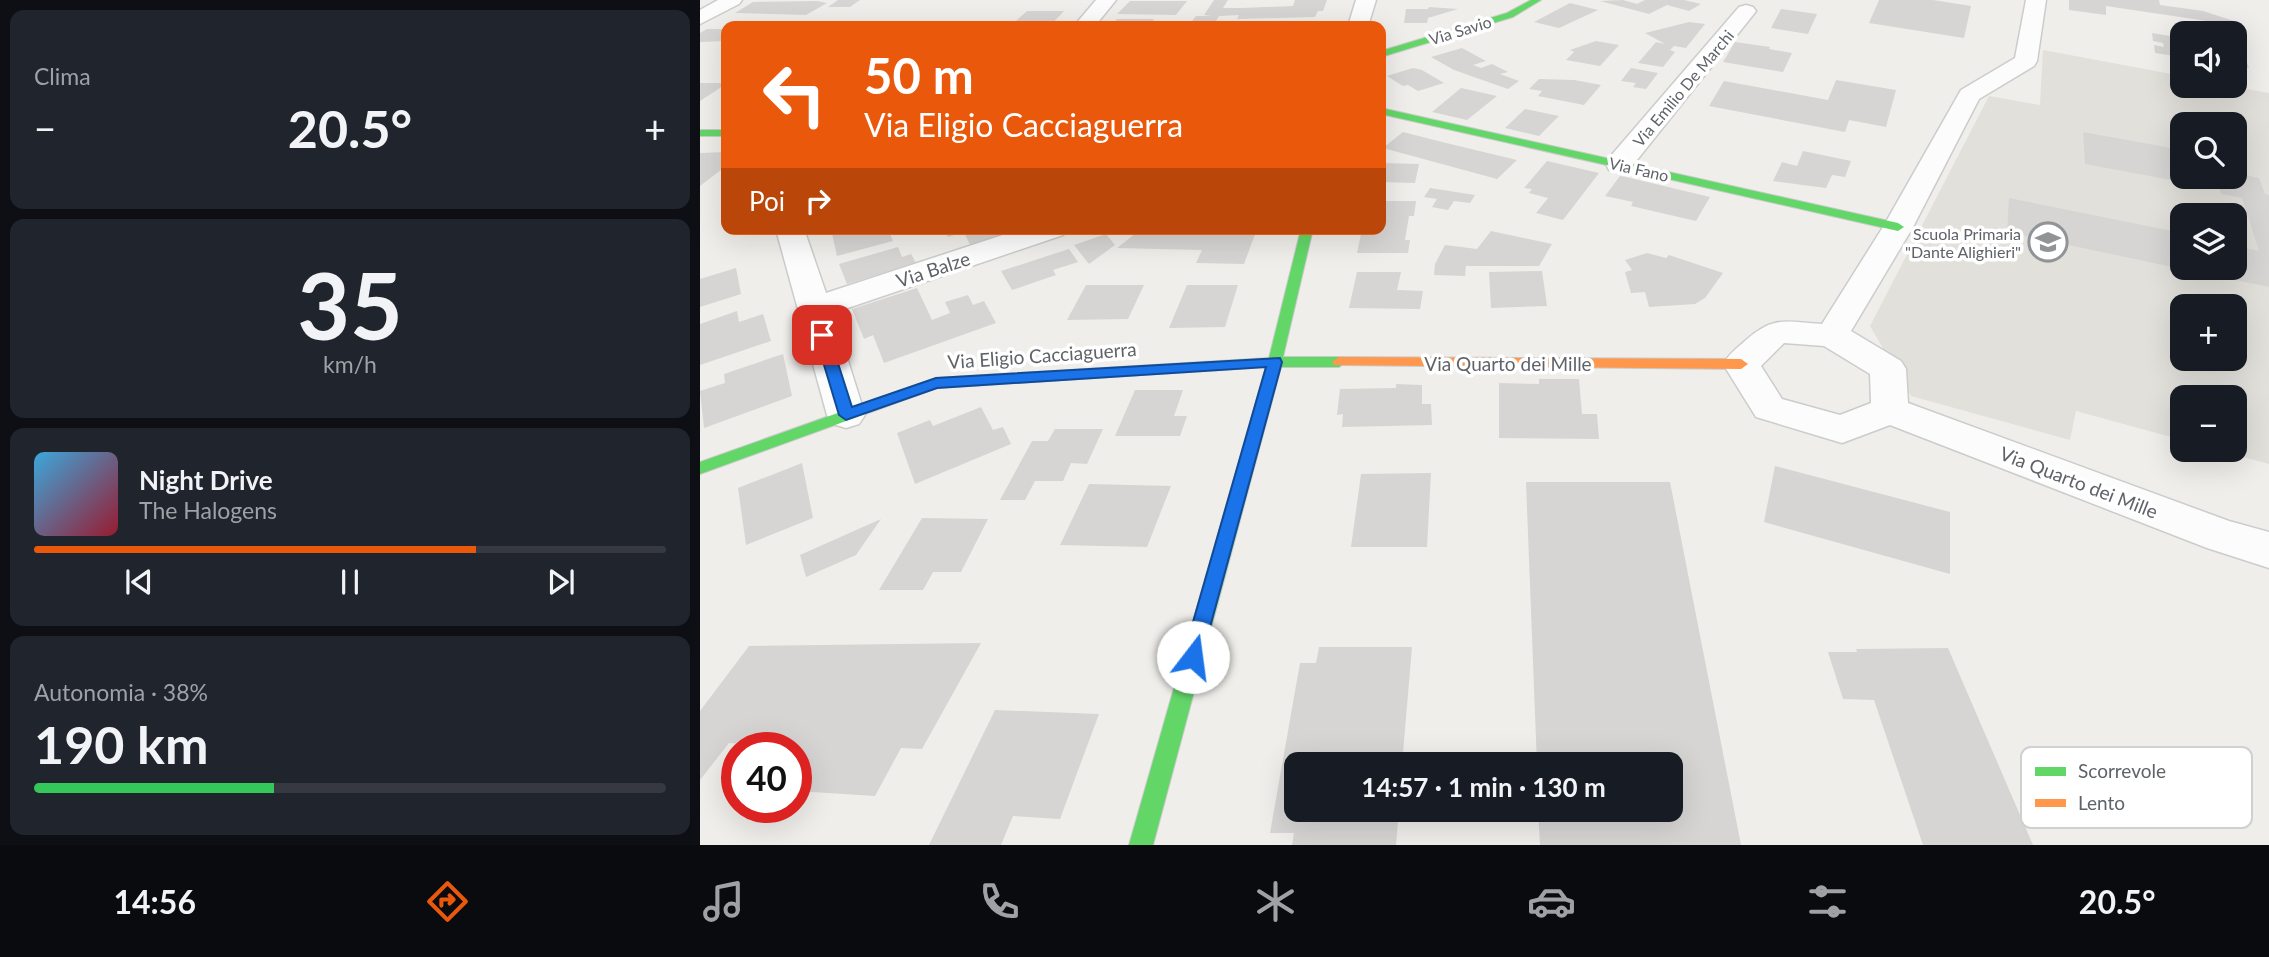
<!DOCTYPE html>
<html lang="it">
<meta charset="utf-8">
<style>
:root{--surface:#171b24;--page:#20242c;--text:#f1f3f6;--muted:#9ea1a6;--line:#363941;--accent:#ea580c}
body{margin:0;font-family:Lato,sans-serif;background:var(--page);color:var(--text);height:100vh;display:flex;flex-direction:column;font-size:26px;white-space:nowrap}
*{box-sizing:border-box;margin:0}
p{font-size:23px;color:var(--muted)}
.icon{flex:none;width:38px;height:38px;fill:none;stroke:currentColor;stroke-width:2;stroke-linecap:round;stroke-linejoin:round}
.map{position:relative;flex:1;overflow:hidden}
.sheet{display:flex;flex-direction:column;gap:10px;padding:10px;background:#0d0f14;width:700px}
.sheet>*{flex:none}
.banner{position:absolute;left:21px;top:21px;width:665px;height:214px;border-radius:14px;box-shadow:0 7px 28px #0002;background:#ea580c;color:#fff;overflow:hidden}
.fabs{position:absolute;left:1470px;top:21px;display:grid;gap:14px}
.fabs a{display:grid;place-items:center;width:77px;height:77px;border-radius:14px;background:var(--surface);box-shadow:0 7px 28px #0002;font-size:35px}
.speed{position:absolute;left:21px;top:732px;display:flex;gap:14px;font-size:35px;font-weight:700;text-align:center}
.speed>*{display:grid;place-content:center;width:91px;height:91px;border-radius:50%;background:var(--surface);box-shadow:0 7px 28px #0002;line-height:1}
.speed .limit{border:10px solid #d22;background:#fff;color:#111}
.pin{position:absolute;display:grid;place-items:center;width:60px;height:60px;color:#fff;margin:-30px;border-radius:14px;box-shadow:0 4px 10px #0006}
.me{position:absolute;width:77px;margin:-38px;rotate:15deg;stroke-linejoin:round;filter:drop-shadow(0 0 5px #0008)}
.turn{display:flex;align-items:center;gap:24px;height:147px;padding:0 28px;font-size:32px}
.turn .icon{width:91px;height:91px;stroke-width:2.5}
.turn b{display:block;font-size:49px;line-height:60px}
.then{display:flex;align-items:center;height:66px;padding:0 28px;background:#0003;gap:14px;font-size:26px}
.big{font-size:52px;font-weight:700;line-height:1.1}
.sheet .card{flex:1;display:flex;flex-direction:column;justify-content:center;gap:10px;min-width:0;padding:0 24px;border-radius:14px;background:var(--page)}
.sheet .dial{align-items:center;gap:0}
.dial b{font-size:91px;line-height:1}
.song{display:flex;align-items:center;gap:21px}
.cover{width:84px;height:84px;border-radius:10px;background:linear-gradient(135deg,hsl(200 70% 55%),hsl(350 70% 35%))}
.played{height:7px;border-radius:4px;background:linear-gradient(90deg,var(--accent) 70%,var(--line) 70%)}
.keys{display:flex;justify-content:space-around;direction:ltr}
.heat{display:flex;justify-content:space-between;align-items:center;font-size:38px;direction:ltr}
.charge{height:10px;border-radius:5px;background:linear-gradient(90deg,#34c759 38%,var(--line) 0)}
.trip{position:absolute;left:584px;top:752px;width:399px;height:70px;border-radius:14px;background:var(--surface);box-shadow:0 7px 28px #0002;font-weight:700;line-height:70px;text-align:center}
.tabs{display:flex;height:112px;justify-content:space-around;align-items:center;background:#090b0e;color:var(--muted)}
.tabs .icon{width:49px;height:49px}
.tabs .selected{color:var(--accent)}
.tabs b{font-size:32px;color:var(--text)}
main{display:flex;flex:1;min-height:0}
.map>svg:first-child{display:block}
.education{fill:#e2e0da;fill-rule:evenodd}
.building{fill:#d6d5d3}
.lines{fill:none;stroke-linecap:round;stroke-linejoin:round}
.street-casing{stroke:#cbcccc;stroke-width:3}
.fast-casing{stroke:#cacacb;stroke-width:2}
.slow-casing{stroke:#cacacb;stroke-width:2}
.street{fill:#fdfcfc;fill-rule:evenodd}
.fast{fill:#63d668;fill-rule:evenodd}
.slow{fill:#ff974d;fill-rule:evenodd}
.route{fill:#1a73e8;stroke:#114b97;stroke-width:2}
.labels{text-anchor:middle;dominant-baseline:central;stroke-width:7;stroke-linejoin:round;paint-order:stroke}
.far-street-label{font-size:16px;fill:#5f6368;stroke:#fff}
.far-poi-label{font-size:16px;fill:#5f6368;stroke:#fff;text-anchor:end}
.street-label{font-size:19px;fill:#5f6368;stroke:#fff}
.key{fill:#fff;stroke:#cfd0d2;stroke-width:2}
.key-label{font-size:19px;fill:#5f6368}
</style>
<main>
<section class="sheet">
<div class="card"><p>Clima</p>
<div class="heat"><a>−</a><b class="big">20.5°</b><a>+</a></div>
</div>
<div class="card dial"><b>35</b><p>km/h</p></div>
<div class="card">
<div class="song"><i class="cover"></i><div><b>Night Drive</b><p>The Halogens</p></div></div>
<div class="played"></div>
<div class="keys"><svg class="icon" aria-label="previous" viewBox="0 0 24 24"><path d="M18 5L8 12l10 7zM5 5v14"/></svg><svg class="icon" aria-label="pause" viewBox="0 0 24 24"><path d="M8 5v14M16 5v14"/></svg><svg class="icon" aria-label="next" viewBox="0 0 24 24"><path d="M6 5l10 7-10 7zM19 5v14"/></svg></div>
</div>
<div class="card"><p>Autonomia · 38%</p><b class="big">190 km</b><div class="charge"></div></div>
</section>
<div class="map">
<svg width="1569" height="845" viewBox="0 0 1569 845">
<rect width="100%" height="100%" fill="#efeeea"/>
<path class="education" d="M1343 50 1482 76V86H1531L1569 93V464L1517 450H1535V397H1482V440L1376 411 1370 440 1211 396 1170 326 1289 96 1340 105ZM1482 124H1535V177H1482ZM1482 215H1535V268H1482ZM1482 306H1535V359H1482Z"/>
<path class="building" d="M138 0H160L150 7H128Z
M514 0H528L523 8H543L593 6 595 0H627L623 11H618L615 17 537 19 539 15 519 16 513 26H488L496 16H512L504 15Z
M923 0 937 4 945 0H984L1001 4 989 11 967 5 949 14 900 1Z
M1179 0H1233L1271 6 1264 38 1169 23Z
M1369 0H1459L1460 5 1503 11 1537 22 1507 21 1406 6V15L1369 10Z
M117 1 127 3 106 15 35 13 53 2Z
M430 1H487L476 15 417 14Z
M870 3 898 10 859 28 834 22Z
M729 7 758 9 728 18 727 23H704L706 9H728Z
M1081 9 1117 14 1108 34 1071 28Z
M327 11H364L350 26H310Z
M417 19H454L449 26H411Z
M989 22 1005 24 986 48 974 46 970 50 975 52 963 67 938 63 956 42 965 44 945 33Z
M7 29H26V41L0 42V33Z
M1452 33 1482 38V57L1455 53 1454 45 1464 47 1463 43 1453 41Z
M896 41 919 45 900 66 866 60 874 52 870 50Z
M1035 42 1070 47 1069 49 1092 53 1083 72 1023 62Z
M1535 46H1541L1549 68 1535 65Z
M762 48 786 61 773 65 781 68 792 64 808 72 800 74 819 81 808 89 754 70 731 57Z
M713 68 722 70 744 83 718 91 708 85 703 86 687 76Z
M931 68 958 73 946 89 933 87 936 83 921 81Z
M839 79 874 80 901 85 884 105 838 96 842 91 829 89Z
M1136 80 1196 90 1186 127 1149 120 1145 132 1009 106 1024 81 1128 100Z
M0 83H26V84L0 101Z
M761 88 797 96 767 120 732 112Z
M825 109 859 116 839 136 805 128Z
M703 132 742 142 817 160 797 179 683 148Z
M1383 132 1482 150V177H1535V173L1559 178 1565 194 1569 195V287L1484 269 1535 268V246L1559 251 1542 198 1521 194 1520 189 1385 164Z
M1103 151 1151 161 1145 177 1132 175 1126 188 1073 181 1082 162 1097 166Z
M26 152V166L0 186V153Z
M847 161 899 173 863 220 836 213 848 198 829 193 832 189 824 188Z
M681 163 719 164 715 183 681 182Z
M920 176 926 177 1010 197 996 221 931 206 933 202 905 196Z
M730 188 775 195 770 203 754 201 748 210 732 207 737 199 724 197Z
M1309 198 1482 233V269L1307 232Z
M681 201H716L714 216H709L705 240H710L708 253H657L662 229H681Z
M131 229H198V232L190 234 193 241 137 256Z
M243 229H326L271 247 264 232 248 237Z
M441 229H557L544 264 496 263 502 250 417 248Z
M791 231 852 244 839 266H766L765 276 734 275 735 264 745 245 777 249Z
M406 234 415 245 389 264 374 245Z
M198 247 202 257 211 254 216 263 147 284 139 264Z
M369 249 378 262 353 270 356 275 312 290 301 271Z
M947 253 966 258 969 255 1023 273 1005 298 995 304 949 307 945 292 931 293 925 272 932 270 925 260Z
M36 268 41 294 0 307V279Z
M842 271 847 306 791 308 789 272Z
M657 272H701L697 290 723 291 720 309 649 308Z
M386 285H444L428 319 367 320Z
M487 285H538L525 327 469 328Z
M217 288 232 320 250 313 245 302 268 295 273 305 284 301 296 323 184 363 173 335 164 339 152 309Z
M37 311 39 322 63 314 71 341 0 365V324Z
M83 354 92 396 4 428 0 391 25 383 24 374Z
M839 379H879L882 414H897L899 439 799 438V383L839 384Z
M696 384 722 385V404H731L732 425 642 427 643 414 637 415 640 389 696 388Z
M435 390H483L474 416H487L480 436H415Z
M281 407 293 430 303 427 311 444 215 484 197 433 230 420 233 426Z
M355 429H403L387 464 371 463 363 481H335L325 500H300L332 441H348Z
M102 463 113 518 46 545 38 488Z
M1075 466 1250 512V574L1064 522Z
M731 473 727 547H651L661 474Z
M826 482H970L1041 845H840L838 810H971V765H837Z
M389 484 471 486 447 547 360 545Z
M222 518 288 519 261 572H233L223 590H179Z
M181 519 156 555 106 577 100 555Z
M281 643 222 749 201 748 175 796 96 791V747L29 743 0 780V711L49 646Z
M619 647H712L702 765H597V810H699L696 845H592L594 833H570L600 663H616Z
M1248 648 1333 845H1223L1174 700 1143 699 1128 652H1157L1156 649Z
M295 710 399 714 360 819 313 816 301 845H229Z"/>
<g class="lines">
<g class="street-casing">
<path id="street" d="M18 0H42L39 4 0 24V10Z
M396 0H416L395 26H374Z
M656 0H676L668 26H648Z
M1326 0H1346L1337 61 1334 66 1279 99 1213 227 1151 331 1201 361 1206 369 1208 403 1529 521 1569 532V568L1507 548 1190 425 1142 443 1056 417 1023 364C1029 354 1037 348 1046 340 1075 315 1086 322 1122 324L1183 227 1261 90 1315 58ZM1084 343 1124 346 1170 374 1171 403 1140 415 1082 399 1061 366Z
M1046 5 1053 7 1056 11 1053 15 929 170 919 172 909 170 906 164 909 158 1039 7Z
M80 229H104L126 293 321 229H367L363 235 133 313 165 415 159 424 146 428 133 424 127 415 77 233Z"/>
</g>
<g class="fast-casing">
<path id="fast" d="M831 0H841L813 17 681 57V51L807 13Z
M681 108 1198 223 1204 227 1198 231 681 114Z
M0 130H26V136H0Z
M601 229H613L583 357H639L646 362 639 367H581L453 845H429L566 367 237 388 0 474V462L236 378 569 358Z"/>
</g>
<g class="slow-casing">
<path id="slow" d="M639 357 1041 359 1048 364 1041 369 634 365 632 362Z"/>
</g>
<use href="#street" class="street"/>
<use href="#fast" class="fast"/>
<use href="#slow" class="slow"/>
</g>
<path class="route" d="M122 330 129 335 152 407 236 378 580 358 582 362 500 664 493 666 486 664 483 657 566 367 237 388 146 420 139 415 115 335Z"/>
<defs>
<g id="school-ring" transform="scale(2.0125)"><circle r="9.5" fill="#fff" stroke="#919496" stroke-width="1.5"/><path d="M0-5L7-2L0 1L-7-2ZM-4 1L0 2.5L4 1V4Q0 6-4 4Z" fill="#919496"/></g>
</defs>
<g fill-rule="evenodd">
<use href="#school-ring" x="1348" y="242"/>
</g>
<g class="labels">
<g class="far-street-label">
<text transform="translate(760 30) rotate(-17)">Via Savio</text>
<text transform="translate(983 88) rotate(-50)">Via Emilio De Marchi</text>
<text transform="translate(939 169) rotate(13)">Via Fano</text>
</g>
<g class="far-poi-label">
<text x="1321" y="233">Scuola Primaria<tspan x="1321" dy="18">"Dante Alighieri"</tspan></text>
</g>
<g class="street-label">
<text transform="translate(233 269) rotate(-18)">Via Balze</text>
<text transform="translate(342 355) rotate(-4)">Via Eligio Cacciaguerra</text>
<text x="808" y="363">Via Quarto dei Mille</text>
<text transform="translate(1379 482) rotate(21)">Via Quarto dei Mille</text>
</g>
</g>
<rect x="1321" y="747" width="231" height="81" rx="10" class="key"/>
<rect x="1335" y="767" width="31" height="9" fill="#63d668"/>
<rect x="1335" y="799" width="31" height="8" fill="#ff974d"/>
<g class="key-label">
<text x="1378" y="778">Scorrevole</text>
<text x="1378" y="810">Lento</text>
</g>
</svg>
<div class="fabs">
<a><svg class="icon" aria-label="sound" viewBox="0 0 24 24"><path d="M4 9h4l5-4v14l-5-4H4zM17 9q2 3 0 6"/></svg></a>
<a><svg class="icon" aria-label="search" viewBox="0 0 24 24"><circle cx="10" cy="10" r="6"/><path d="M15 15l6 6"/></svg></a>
<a><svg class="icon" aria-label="layers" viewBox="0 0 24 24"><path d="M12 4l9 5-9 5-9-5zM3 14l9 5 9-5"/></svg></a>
<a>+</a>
<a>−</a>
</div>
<div class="speed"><div class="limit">40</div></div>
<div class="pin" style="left:122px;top:335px;background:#d93025"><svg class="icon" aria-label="arrive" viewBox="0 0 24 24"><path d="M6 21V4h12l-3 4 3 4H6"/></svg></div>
<svg class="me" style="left:493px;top:657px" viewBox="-20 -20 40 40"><circle r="19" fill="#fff"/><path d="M0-13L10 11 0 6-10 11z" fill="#1a73e8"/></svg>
<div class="trip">14:57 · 1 min · 130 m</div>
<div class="banner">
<div class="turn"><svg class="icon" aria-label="left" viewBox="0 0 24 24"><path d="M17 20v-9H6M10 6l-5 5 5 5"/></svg><div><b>50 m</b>Via Eligio Cacciaguerra</div></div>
<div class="then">Poi<svg class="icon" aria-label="right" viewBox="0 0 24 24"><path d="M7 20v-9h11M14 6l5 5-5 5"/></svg></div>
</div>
</div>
</main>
<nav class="tabs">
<b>14:56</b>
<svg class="icon selected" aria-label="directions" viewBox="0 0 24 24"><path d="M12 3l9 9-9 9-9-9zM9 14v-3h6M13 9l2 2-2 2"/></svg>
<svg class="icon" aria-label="music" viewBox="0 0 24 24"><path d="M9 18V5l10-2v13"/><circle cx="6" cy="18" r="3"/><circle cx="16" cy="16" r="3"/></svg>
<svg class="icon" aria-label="phone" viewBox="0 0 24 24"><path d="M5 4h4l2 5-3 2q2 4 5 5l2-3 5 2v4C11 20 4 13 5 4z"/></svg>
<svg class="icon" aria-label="climate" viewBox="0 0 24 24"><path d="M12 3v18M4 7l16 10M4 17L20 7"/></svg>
<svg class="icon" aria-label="car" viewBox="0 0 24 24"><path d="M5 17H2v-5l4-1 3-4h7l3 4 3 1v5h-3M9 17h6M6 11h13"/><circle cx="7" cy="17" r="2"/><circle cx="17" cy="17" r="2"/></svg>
<svg class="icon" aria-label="filters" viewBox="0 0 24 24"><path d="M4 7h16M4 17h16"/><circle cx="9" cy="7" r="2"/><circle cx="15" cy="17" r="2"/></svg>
<b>20.5°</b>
</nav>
